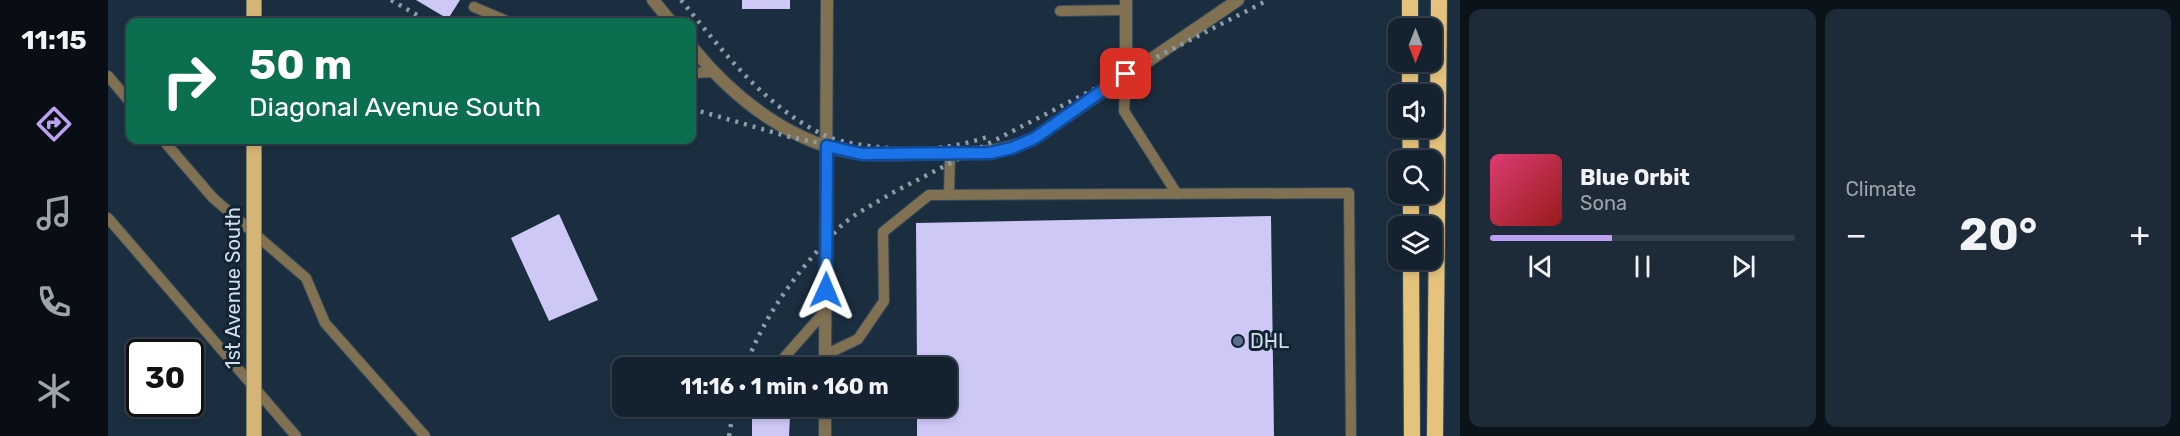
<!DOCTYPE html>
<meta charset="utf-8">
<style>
:root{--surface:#14222f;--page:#1d2a37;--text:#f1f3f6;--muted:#9da4aa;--line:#333f4b;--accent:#bca0f2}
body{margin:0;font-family:Rubik,sans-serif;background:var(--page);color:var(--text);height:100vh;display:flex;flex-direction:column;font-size:22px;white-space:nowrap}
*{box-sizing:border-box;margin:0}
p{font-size:20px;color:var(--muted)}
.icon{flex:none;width:33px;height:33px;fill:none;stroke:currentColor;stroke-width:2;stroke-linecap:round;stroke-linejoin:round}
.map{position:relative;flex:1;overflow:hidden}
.details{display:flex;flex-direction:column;gap:9px;padding:9px;background:#0b131a;width:720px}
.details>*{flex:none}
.guide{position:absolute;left:18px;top:18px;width:570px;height:126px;border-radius:12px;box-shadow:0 3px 9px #0003,0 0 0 2px var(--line);background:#0b6e4f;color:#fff;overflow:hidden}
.needle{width:39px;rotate:180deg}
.buttons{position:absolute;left:1280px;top:18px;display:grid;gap:12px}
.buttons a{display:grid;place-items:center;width:54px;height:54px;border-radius:12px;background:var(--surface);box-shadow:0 3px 9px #0003,0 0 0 2px var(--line);font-size:30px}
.speed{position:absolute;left:18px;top:339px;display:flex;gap:12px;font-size:30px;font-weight:700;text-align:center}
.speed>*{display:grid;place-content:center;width:78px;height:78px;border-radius:50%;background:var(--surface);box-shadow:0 3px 9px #0003,0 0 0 2px var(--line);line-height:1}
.speed .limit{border:3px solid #111;border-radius:9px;background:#fff;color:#111}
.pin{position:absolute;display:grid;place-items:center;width:51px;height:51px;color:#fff;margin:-26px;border-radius:12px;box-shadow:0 3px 9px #0006}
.me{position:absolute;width:66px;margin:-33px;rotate:1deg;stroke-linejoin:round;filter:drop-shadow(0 0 4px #0008)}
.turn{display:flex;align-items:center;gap:21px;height:126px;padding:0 24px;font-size:27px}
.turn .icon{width:78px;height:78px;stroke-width:2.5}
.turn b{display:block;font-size:42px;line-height:51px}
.big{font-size:45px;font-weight:700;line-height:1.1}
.details .card{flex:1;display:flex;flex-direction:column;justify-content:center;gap:9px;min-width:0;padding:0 21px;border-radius:12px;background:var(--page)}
.song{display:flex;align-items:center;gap:18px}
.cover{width:72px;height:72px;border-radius:9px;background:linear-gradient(135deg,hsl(340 70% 55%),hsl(0 70% 35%))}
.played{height:6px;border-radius:3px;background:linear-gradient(90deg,var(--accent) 40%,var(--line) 40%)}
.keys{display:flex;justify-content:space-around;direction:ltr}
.heat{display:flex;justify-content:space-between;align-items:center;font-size:33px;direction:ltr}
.details .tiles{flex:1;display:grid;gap:9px;grid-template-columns:repeat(2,1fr)}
.trip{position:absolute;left:504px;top:357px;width:345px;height:60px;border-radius:12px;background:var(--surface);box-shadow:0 3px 9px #0003,0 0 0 2px var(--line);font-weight:700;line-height:60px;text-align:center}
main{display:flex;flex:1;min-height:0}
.dock{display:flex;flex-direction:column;width:108px;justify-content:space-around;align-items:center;background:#080e13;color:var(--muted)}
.dock .icon{width:42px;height:42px}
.dock .active{color:var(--accent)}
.dock b{font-size:27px;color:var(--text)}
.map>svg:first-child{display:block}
.building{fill:#cdc8f6}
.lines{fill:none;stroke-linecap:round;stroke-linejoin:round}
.service-casing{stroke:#384a5a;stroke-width:12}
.minor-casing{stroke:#384a5a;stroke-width:14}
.primary-casing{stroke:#384a5a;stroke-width:16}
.trunk-casing{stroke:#384a5a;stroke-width:18}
.service{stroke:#807153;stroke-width:10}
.minor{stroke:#807153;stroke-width:12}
.primary{stroke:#d5b575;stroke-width:15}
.trunk{stroke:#e6c37c;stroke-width:16}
.rail{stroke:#8e9caa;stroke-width:4.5;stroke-dasharray:3 6;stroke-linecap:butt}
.primary-bridge-casing{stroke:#384a5a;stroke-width:16;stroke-linecap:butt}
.primary-bridge{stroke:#d5b575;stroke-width:15}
.route-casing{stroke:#114b97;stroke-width:15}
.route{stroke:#1a73e8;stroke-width:10}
.service-dot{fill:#5c6f8a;stroke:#112434;stroke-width:2}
.labels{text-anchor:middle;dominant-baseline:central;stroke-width:6;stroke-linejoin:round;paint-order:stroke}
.street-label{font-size:20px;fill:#d3deea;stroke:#112434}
.poi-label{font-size:20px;fill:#d3deea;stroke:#112434;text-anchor:start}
</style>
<main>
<nav class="dock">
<b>11:15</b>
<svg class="icon active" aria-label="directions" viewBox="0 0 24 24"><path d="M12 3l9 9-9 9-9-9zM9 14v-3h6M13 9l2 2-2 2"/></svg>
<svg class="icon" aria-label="music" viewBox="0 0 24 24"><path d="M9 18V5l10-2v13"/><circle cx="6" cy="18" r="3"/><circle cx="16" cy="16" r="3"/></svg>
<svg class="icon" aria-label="phone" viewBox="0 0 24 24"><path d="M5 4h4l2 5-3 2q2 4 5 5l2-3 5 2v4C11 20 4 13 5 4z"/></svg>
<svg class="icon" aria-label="climate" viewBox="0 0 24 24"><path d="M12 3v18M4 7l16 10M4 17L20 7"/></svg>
</nav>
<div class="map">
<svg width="1352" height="436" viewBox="0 0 1352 436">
<rect width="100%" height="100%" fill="#1b2e3f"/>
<path class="building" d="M308 0H352L340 19Z
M634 0H682V9H634Z
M451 214 490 300 441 321 403 238Z
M1163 216 1166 436H809V406H838V368H809L808 223Z
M644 417H682L681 436H644Z"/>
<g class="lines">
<g class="service-casing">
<path id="service" d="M366 7 401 22
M952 11 1018 10
M584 73 606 72
M1018 74 1016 111 1069 194
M0 76 22 102
M55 140 105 198 198 278 217 323 317 436
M841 195 842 154
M0 218 188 436
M717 355 750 339 776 301 775 232 821 195 1241 193 1243 436
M667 368 718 310"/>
</g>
<g class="minor-casing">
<path id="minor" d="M545 0 563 22
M1018 0V74
M584 47C626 99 687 147 755 154 776 156 798 154 819 154 858 154 891 154 927 138L1130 0
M717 368 719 0
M717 436V406"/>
</g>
<g class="primary-casing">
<path id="primary" d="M146 0V22"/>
</g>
<g class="trunk-casing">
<path id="trunk" d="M1302 0V28
M1302 62V94
M1302 128 1303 160
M1303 194V226
M1303 260 1304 436
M1327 436 1331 0"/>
</g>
<use href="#service" class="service"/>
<use href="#minor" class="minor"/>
<use href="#primary" class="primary"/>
<use href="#trunk" class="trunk"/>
<path class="rail" d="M283 0 321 22
M573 0C615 51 656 107 718 136 737 144 760 146 780 148 814 151 846 148 879 137
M584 109 682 137 736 148
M637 368C656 314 693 266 733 226 747 213 768 203 784 193L1160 0
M621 436 626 406"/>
<g class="primary-bridge-casing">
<path id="primary-bridge" d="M146 140V436"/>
</g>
<use href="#primary-bridge" class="primary-bridge"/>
</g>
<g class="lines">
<g class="route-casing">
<path id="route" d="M718 290 719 146 754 154 882 153 904 148 927 138 1018 74"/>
</g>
<use href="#route" class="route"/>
</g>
<circle class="service-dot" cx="1130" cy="341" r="6"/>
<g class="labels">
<g class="street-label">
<text transform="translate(125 288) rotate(-90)">1st Avenue South</text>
</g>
<g class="poi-label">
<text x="1142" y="341">DHL</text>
</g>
</g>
</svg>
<div class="buttons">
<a><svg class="needle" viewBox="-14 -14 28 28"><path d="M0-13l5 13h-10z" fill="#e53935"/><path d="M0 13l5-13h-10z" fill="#9da4aa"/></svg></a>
<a><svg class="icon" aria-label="sound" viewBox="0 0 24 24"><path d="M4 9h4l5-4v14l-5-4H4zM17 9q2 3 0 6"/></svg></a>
<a><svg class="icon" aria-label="search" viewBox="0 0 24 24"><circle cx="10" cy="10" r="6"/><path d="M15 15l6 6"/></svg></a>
<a><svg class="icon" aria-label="layers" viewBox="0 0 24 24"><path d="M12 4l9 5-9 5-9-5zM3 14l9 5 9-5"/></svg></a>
</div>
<div class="speed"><div class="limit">30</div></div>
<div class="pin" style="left:1018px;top:74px;background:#d93025"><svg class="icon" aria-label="arrive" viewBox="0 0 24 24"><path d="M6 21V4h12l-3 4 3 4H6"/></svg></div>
<svg class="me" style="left:718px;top:290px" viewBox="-20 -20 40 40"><path d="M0-17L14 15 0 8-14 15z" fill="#1a73e8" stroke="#fff" stroke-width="4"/></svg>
<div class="trip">11:16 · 1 min · 160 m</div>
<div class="guide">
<div class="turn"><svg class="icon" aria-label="right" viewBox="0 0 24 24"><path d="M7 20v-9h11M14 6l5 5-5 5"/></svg><div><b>50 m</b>Diagonal Avenue South</div></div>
</div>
</div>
<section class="details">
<div class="tiles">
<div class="card">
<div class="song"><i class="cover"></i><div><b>Blue Orbit</b><p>Sona</p></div></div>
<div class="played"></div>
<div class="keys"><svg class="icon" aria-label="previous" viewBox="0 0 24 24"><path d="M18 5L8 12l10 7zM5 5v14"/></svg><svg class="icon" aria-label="pause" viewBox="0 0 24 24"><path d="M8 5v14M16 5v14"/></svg><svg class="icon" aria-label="next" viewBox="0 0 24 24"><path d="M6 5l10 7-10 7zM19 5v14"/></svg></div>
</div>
<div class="card"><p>Climate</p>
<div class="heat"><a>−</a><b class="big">20°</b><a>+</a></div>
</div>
</div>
</section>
</main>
